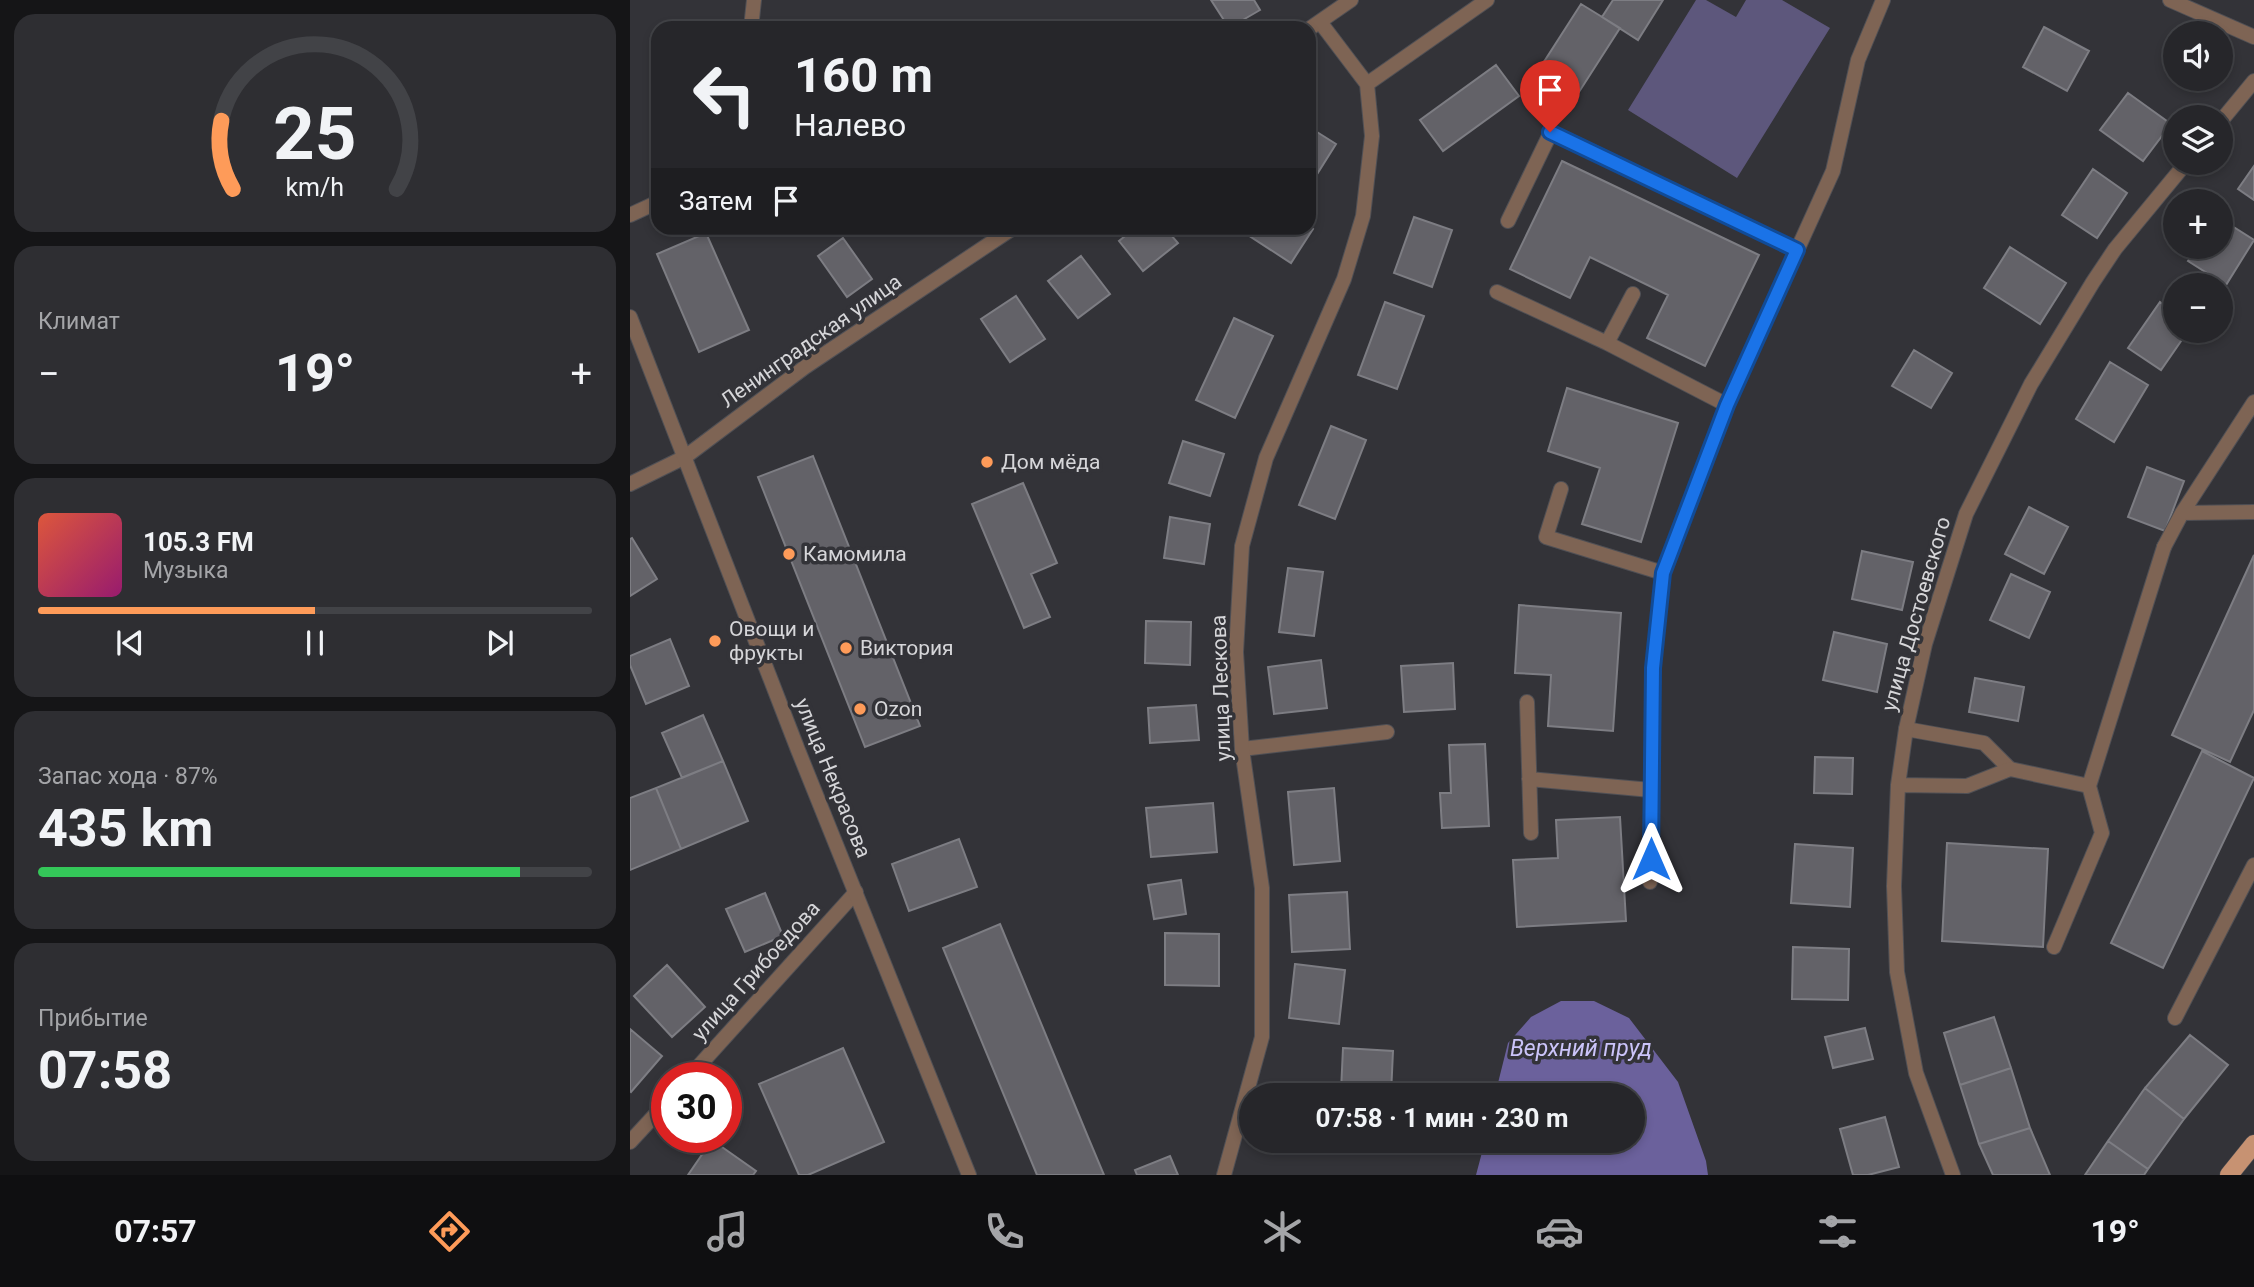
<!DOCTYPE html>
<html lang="ru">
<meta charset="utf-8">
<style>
:root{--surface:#26262a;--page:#2e2e32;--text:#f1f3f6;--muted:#a4a5a8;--line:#424347;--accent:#fe9b59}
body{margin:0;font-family:Roboto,sans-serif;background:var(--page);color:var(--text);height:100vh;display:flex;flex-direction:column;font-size:26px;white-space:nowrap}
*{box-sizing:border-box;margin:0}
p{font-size:23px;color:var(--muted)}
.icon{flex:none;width:38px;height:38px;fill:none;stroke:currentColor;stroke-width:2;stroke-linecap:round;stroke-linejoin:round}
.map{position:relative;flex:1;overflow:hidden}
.panel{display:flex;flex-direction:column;gap:14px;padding:14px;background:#151517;width:630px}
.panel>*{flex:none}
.hud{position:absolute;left:21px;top:21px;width:665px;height:214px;border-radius:21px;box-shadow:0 4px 10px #0003,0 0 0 2px var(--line);background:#26262a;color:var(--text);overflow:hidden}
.controls{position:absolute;left:1533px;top:21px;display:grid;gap:14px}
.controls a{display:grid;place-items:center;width:70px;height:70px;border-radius:50%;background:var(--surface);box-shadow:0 4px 10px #0003,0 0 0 2px var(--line);font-size:35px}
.speed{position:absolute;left:21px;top:1062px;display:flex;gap:14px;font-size:35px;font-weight:700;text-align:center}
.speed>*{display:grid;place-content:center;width:91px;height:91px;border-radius:50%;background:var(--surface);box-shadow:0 4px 10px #0003,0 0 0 2px var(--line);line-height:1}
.speed .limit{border:10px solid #d22;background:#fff;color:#111}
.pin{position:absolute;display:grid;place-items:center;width:60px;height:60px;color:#fff;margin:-72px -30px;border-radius:50% 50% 50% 0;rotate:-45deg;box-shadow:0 0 7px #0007}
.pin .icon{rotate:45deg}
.me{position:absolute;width:77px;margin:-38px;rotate:0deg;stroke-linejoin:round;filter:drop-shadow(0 0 5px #0008)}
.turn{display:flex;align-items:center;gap:24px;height:147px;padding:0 28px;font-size:32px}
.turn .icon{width:91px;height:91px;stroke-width:2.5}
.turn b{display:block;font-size:49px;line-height:60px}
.then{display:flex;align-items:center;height:66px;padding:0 28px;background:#0003;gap:14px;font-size:26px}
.big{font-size:52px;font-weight:700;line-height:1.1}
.panel .card{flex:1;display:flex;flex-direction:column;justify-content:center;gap:10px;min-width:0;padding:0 24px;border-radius:21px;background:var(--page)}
.panel .dial{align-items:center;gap:0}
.dial svg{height:182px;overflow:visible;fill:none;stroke:var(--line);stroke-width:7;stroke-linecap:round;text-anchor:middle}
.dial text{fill:var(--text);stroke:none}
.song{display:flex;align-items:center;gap:21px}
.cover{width:84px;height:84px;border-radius:10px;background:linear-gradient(135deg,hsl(10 70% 55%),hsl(320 70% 35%))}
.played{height:7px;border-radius:4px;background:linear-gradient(90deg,var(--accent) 50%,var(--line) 50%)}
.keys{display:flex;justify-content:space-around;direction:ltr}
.heat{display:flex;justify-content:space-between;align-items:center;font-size:38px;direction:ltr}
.charge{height:10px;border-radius:5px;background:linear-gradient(90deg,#34c759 87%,var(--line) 0)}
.trip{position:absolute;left:609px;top:1083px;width:406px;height:70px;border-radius:35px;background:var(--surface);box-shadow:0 4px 10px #0003,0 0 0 2px var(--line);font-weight:700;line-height:70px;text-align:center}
.dock{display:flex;height:112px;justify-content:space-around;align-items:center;background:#0f0f11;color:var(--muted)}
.dock .icon{width:49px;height:49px}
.dock .on{color:var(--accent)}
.dock b{font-size:32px;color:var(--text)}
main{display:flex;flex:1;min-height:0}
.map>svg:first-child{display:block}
.green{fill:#5d577c}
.water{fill:#6b619c}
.building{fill:#636268;stroke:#7d7d83;stroke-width:2}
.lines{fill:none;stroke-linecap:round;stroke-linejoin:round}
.service-casing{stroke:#505055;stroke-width:16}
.minor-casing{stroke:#505055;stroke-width:16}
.tertiary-casing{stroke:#505055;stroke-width:16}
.primary-casing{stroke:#505055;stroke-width:19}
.service{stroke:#7e6454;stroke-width:14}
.minor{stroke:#7e6454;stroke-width:14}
.tertiary{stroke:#7e6454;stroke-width:14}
.primary{stroke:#c79272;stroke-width:18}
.route-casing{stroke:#114b97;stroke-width:18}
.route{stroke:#1a73e8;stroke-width:12}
.poi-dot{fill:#fe9b59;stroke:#333338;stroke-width:2.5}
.labels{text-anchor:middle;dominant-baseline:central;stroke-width:7;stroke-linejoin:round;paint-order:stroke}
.street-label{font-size:21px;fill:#d6d6d9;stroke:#333338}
.poi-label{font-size:21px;fill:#d6d6d9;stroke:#333338;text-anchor:start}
.water-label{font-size:23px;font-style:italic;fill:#cbc4f9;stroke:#333338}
</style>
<main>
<section class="panel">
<div class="card dial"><svg viewBox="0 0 100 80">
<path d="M14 69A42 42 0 1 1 86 69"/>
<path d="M14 69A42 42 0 0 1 9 39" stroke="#fe9b59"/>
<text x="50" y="56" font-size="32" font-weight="700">25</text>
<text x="50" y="72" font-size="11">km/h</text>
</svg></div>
<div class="card"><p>Климат</p>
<div class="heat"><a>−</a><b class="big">19°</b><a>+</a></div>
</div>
<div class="card">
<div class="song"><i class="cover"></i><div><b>105.3 FM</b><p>Музыка</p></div></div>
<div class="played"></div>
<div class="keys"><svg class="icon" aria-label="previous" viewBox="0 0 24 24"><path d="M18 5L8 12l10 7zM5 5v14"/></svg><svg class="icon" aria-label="pause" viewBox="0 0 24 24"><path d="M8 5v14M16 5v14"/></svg><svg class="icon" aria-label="next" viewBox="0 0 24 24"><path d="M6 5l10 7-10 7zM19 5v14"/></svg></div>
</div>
<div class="card"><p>Запас хода · 87%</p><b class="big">435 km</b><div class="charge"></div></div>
<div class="card"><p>Прибытие</p><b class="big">07:58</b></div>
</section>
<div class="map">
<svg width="1624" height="1175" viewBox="0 0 1624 1175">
<rect width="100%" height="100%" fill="#333338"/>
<path class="green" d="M1066 0H1076L1106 17 1116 0H1152L1200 28 1107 178 998 110Z"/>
<path class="water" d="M931 1001H964L999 1018 1048 1082 1076 1161 1078 1175H846L855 1141H1003V1096L865 1095 878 1043 901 1017Z"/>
<path class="building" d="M581 0H624L630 10 599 28Z
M983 0H1033L1008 40 972 17Z
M951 4 990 28 949 92 910 68Z
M1414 27 1459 51 1437 91 1393 67Z
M866 65 889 96 813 151 790 120Z
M1498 93 1541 124 1513 161 1470 130Z
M679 127 706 144 679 187Z
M932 161 1129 255 1075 366 1017 338 1038 295 960 257 940 298 880 269Z
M1624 166V200L1608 189Z
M1463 169 1497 193 1467 238 1432 215Z
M784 217 822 230 802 287 764 273Z
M1591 219 1624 240 1596 285 1558 261 1568 247H1591Z
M679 226 683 229 661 263 607 228Z
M505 228H535L548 243 513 271 489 241Z
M76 233 119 330 69 352 27 254Z
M213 238 242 279 217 297 188 256Z
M1380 247 1436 283 1410 324 1354 288Z
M451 256 480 294 448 318 418 281Z
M386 296 415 339 380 362 351 319Z
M755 302 794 316 767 389 728 375Z
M1530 302 1545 313V331H1558L1531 370 1498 348Z
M604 318 643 336 605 418 566 400Z
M1284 350 1322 373 1301 408 1262 386Z
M1480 362 1518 385 1484 442 1446 419Z
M937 388 1048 423 1011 542 952 524 970 468 918 451Z
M701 426 736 440 705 519 669 505Z
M553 441 594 454 580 496 539 483Z
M183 456 290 726 235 747 128 477Z
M1517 467 1554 481 1535 531 1498 517Z
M393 483 427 563 401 574 420 617 394 628 342 504Z
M1399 507 1438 527 1414 574 1375 554Z
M540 517 580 524 574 564 534 558Z
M2 538 27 579 0 596V539Z
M1232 551 1283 562 1272 610 1222 599Z
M1624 555V710L1600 762 1542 735Z
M658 568 693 572 684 636 649 632Z
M1381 574 1420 592 1399 638 1360 620Z
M889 605 991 613 983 731 918 726 921 675 885 673Z
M516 621 561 622 560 665 515 663Z
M1204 632 1257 644 1247 692 1193 680Z
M40 639 59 686 16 704 0 665V656Z
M691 660 697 708 644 714 638 667Z
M823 663 825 709 774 712 771 666Z
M1345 678 1394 687 1388 721 1339 712Z
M566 705 569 740 520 743 518 708Z
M73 715 93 761 52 778 32 733Z
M855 744 859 826 812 828 810 793H821L819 745Z
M1572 751 1624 778 1533 968 1481 943Z
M1185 757 1223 758 1222 794 1184 793Z
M93 761 118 821 51 849 26 788Z
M26 788 51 849 0 870V798Z
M704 788 710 861 664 865 658 792Z
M583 803 587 852 521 857 516 808Z
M990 817 996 921 887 927 883 860 928 858 926 820Z
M329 839 347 887 279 911 262 864Z
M1317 843 1418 849 1413 947 1312 941Z
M1165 844 1223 848 1220 907 1161 903Z
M551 880 556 914 524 919 518 885Z
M717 892 720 949 662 952 659 895Z
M135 893 153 936 115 952 96 909Z
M370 924 458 1137 474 1175H407L313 948Z
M535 933 589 934V986L535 985Z
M1163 947 1219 949 1218 1000 1162 999Z
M665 964 715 970 709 1024 659 1018Z
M37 965 75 1007 42 1037 4 996Z
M1364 1017 1381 1068 1330 1085 1314 1033Z
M1235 1028 1243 1059 1203 1068 1195 1037Z
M0 1029 32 1056 1 1092 0 1091Z
M1560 1035 1598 1065 1554 1119 1515 1088Z
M213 1048 254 1142 178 1175H169L129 1084Z
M713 1048 763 1051 761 1094 711 1091Z
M1381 1068 1400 1128 1349 1144 1330 1085Z
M1515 1088 1554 1119 1518 1169 1478 1141Z
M1255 1117 1269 1167 1238 1175H1223L1210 1129Z
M1400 1128 1420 1175H1363L1349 1144Z
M82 1140 126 1171 123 1175H58Z
M1478 1141 1518 1169 1514 1175H1455Z
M540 1156 548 1175H507L505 1170Z"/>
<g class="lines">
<g class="service-casing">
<path id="service" d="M878 221 921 132 1167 250
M867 292 977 343
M1003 294 977 343 1097 405
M931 489 916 537 1033 573
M1552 513 1624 402
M1534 547 1552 513 1624 512
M897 702 901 833
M1276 729 1354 743 1380 769
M612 749 757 732
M899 779 1021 790
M1545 1018 1624 865"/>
</g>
<g class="minor-casing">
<path id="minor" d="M679 29 721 0
M737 84 857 0
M1591 121 1624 81
M0 484 55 457 175 367 383 228
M1268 785 1337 786 1380 769 1459 786 1472 833 1424 947
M1459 786 1534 547
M1020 882 1023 668 1033 573 1097 405 1203 171 1228 60 1253 0
M58 1078 226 892
M0 1142 37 1102
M594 1175 632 1037V888L612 749 606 652 612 546 636 458 714 279 733 216 742 136 737 84 690 22
M1323 1175 1286 1073 1267 972 1264 886 1268 785 1276 729 1295 644 1336 514 1401 384 1463 282 1485 249 1556 163"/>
</g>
<g class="tertiary-casing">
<path id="tertiary" d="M1540 0 1624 37
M121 28 124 0
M0 215 28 202
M0 317 168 750 339 1175"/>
</g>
<g class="primary-casing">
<path id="primary" d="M1599 1175 1624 1144"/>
</g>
<use href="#service" class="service"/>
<use href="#minor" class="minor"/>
<use href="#tertiary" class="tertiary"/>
<use href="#primary" class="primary"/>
</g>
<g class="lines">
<g class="route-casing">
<path id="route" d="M920 132 1167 250 1097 405 1033 573 1023 668 1021 859"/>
</g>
<use href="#route" class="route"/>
</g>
<g class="poi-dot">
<circle cx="357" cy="462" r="7"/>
<circle cx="159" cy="554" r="7"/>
<circle cx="85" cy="641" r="7"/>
<circle cx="216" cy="648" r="7"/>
<circle cx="230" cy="709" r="7"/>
</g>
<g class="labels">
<g class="street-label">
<text transform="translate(181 341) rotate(-35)">Ленинградская улица</text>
<text transform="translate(1286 614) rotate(-74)">улица Достоевского</text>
<text transform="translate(591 688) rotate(-92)">улица Лескова</text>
<text transform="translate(203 778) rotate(68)">улица Некрасова</text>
<text transform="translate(126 971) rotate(-48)">улица Грибоедова</text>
</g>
<g class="poi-label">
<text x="371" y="462">Дом мёда</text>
<text x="173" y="554">Камомила</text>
<text x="99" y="629">Овощи и<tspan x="99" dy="24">фрукты</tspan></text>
<text x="230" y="648">Виктория</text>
<text x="244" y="709">Ozon</text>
</g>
<g class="water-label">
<text x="951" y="1048">Верхний пруд</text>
</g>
</g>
</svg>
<div class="controls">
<a><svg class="icon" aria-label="sound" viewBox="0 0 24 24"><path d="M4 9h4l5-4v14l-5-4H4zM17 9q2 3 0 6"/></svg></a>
<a><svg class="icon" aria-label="layers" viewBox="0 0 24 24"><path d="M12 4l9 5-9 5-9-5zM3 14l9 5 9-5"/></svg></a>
<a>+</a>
<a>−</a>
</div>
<div class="speed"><div class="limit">30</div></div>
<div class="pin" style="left:920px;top:132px;background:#d93025"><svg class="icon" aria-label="arrive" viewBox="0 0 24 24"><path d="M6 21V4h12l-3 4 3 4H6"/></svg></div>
<svg class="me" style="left:1021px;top:859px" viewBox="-20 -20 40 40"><path d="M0-17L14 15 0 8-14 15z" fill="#1a73e8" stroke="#fff" stroke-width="4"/></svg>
<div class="trip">07:58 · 1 мин · 230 m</div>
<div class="hud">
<div class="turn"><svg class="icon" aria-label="left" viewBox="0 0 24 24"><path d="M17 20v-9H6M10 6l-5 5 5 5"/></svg><div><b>160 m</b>Налево</div></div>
<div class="then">Затем<svg class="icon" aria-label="arrive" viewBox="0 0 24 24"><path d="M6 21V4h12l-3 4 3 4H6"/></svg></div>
</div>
</div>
</main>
<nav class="dock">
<b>07:57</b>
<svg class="icon on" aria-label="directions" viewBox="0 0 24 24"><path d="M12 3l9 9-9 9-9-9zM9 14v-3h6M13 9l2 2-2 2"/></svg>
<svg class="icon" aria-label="music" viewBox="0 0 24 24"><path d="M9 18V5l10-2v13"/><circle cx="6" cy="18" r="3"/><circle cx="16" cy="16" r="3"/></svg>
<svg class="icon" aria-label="phone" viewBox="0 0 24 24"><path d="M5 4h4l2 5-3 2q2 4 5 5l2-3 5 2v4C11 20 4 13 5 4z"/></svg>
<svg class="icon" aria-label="climate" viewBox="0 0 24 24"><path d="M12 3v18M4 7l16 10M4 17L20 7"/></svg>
<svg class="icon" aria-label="car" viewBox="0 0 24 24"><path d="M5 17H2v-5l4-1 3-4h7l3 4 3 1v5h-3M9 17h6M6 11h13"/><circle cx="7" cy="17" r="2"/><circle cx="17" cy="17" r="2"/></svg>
<svg class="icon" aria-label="filters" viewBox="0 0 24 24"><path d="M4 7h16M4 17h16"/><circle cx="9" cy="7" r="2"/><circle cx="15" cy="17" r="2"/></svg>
<b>19°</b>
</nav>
